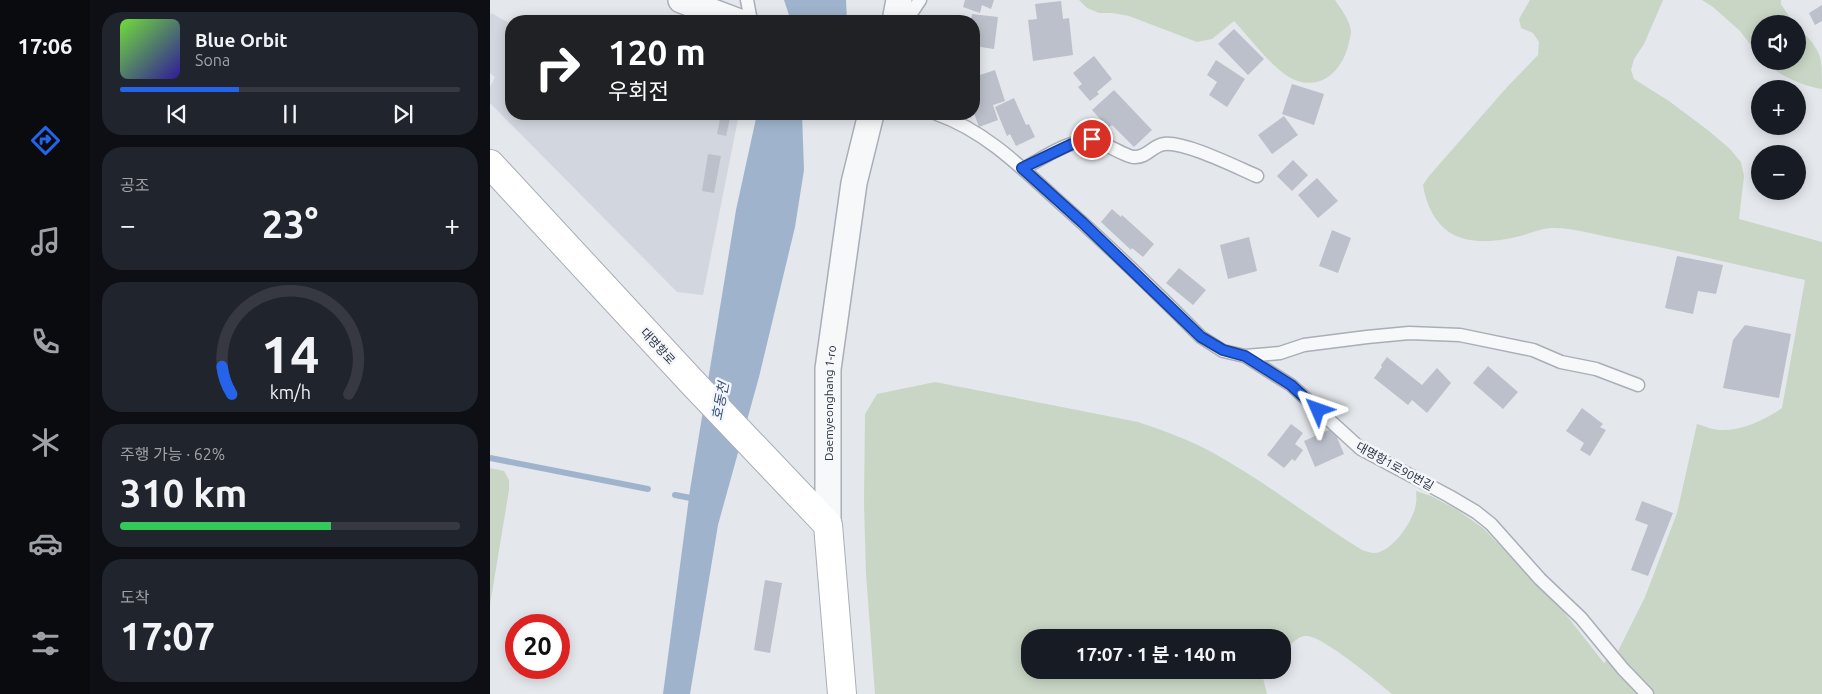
<!DOCTYPE html>
<html lang="ko">
<meta charset="utf-8">
<style>
:root{--surface:#171b24;--page:#20242c;--text:#f1f3f6;--muted:#9ea1a6;--line:#363941;--accent:#2563eb}
body{margin:0;font-family:Ubuntu,"Noto Sans KR",sans-serif;background:var(--page);color:var(--text);height:100vh;display:flex;flex-direction:column;font-size:19px;white-space:nowrap}
*{box-sizing:border-box;margin:0}
p{font-size:16px;color:var(--muted)}
.icon{flex:none;width:28px;height:28px;fill:none;stroke:currentColor;stroke-width:2;stroke-linecap:round;stroke-linejoin:round}
.map{position:relative;flex:1;overflow:hidden}
.panel{display:flex;flex-direction:column;gap:12px;padding:12px;background:#0d0f14;width:400px}
.panel>*{flex:none}
.banner{position:absolute;left:15px;top:15px;width:475px;height:105px;border-radius:20px;box-shadow:0 2px 12px #0003;background:#202124;color:#fff;overflow:hidden}
.controls{position:absolute;left:1261px;top:15px;display:grid;gap:10px}
.controls a{display:grid;place-items:center;width:55px;height:55px;border-radius:50%;background:var(--surface);box-shadow:0 2px 12px #0003;font-size:25px}
.speed{position:absolute;left:15px;top:614px;display:flex;gap:10px;font-size:25px;font-weight:700;text-align:center}
.speed>*{display:grid;place-content:center;width:65px;height:65px;border-radius:50%;background:var(--surface);box-shadow:0 2px 12px #0003;line-height:1}
.speed .limit{border:8px solid #d22;background:#fff;color:#111}
.pin{position:absolute;display:grid;place-items:center;width:42px;height:42px;color:#fff;margin:-21px;border:2px solid #fff;border-radius:50%;box-shadow:0 1px 5px #0007}
.me{position:absolute;width:55px;margin:-28px;rotate:313deg;stroke-linejoin:round;filter:drop-shadow(0 0 4px #0008)}
.turn{display:flex;align-items:center;gap:18px;height:105px;padding:0 20px;font-size:22px}
.turn .icon{width:65px;height:65px;stroke-width:2.5}
.turn b{display:block;font-size:35px;line-height:42px}
.big{font-size:38px;font-weight:700;line-height:1.1}
.panel .widget{flex:1;display:flex;flex-direction:column;justify-content:center;gap:8px;min-width:0;padding:0 18px;border-radius:20px;background:var(--page)}
.panel .dial{align-items:center;gap:0}
.dial svg{height:130px;overflow:visible;fill:none;stroke:var(--line);stroke-width:7;stroke-linecap:round;text-anchor:middle}
.dial text{fill:var(--text);stroke:none}
.song{display:flex;align-items:center;gap:15px}
.cover{width:60px;height:60px;border-radius:8px;background:linear-gradient(135deg,hsl(100 70% 55%),hsl(250 70% 35%))}
.played{height:5px;border-radius:2px;background:linear-gradient(90deg,var(--accent) 35%,var(--line) 35%)}
.keys{display:flex;justify-content:space-around;direction:ltr}
.heat{display:flex;justify-content:space-between;align-items:center;font-size:28px;direction:ltr}
.charge{height:8px;border-radius:4px;background:linear-gradient(90deg,#34c759 62%,var(--line) 0)}
.trip{position:absolute;left:531px;top:629px;width:270px;height:50px;border-radius:20px;background:var(--surface);box-shadow:0 2px 12px #0003;font-weight:700;line-height:50px;text-align:center}
main{display:flex;flex:1;min-height:0}
.tabs{display:flex;flex-direction:column;width:90px;justify-content:space-around;align-items:center;background:#090b0e;color:var(--muted)}
.tabs .icon{width:35px;height:35px}
.tabs .selected{color:var(--accent)}
.tabs b{font-size:22px;color:var(--text)}
.map>svg:first-child{display:block}
.built{fill:#d2d6de}
.green{fill:#c9d6c5}
.water{fill:#9fb4cc}
.lines{fill:none;stroke-linecap:round;stroke-linejoin:round}
.stream{stroke:#9fb4cc;stroke-width:6}
.building{fill:#bbc0ca}
.lane-casing{stroke:#a9aeb7;stroke-width:15}
.street-casing{stroke:#a9aeb7;stroke-width:28}
.secondary-casing{stroke:#a9aeb7;stroke-width:30}
.lane{stroke:#f7f8fa;stroke-width:12}
.street{stroke:#f7f8fa;stroke-width:25}
.secondary{stroke:#fff;stroke-width:28}
.route-casing{stroke:#184099;stroke-width:12}
.route{stroke:#2563eb;stroke-width:9}
.labels{text-anchor:middle;dominant-baseline:central;stroke-width:5;stroke-linejoin:round;paint-order:stroke}
.street-label{font-size:12px;fill:#2b3445;stroke:#f4f6f9}
.water-label{font-size:14px;font-style:italic;fill:#34527a;stroke:#f4f6f9}
</style>
<main>
<nav class="tabs">
<b>17:06</b>
<svg class="icon selected" aria-label="directions" viewBox="0 0 24 24"><path d="M12 3l9 9-9 9-9-9zM9 14v-3h6M13 9l2 2-2 2"/></svg>
<svg class="icon" aria-label="music" viewBox="0 0 24 24"><path d="M9 18V5l10-2v13"/><circle cx="6" cy="18" r="3"/><circle cx="16" cy="16" r="3"/></svg>
<svg class="icon" aria-label="phone" viewBox="0 0 24 24"><path d="M5 4h4l2 5-3 2q2 4 5 5l2-3 5 2v4C11 20 4 13 5 4z"/></svg>
<svg class="icon" aria-label="climate" viewBox="0 0 24 24"><path d="M12 3v18M4 7l16 10M4 17L20 7"/></svg>
<svg class="icon" aria-label="car" viewBox="0 0 24 24"><path d="M5 17H2v-5l4-1 3-4h7l3 4 3 1v5h-3M9 17h6M6 11h13"/><circle cx="7" cy="17" r="2"/><circle cx="17" cy="17" r="2"/></svg>
<svg class="icon" aria-label="filters" viewBox="0 0 24 24"><path d="M4 7h16M4 17h16"/><circle cx="9" cy="7" r="2"/><circle cx="15" cy="17" r="2"/></svg>
</nav>
<section class="panel">
<div class="widget">
<div class="song"><i class="cover"></i><div><b>Blue Orbit</b><p>Sona</p></div></div>
<div class="played"></div>
<div class="keys"><svg class="icon" aria-label="previous" viewBox="0 0 24 24"><path d="M18 5L8 12l10 7zM5 5v14"/></svg><svg class="icon" aria-label="pause" viewBox="0 0 24 24"><path d="M8 5v14M16 5v14"/></svg><svg class="icon" aria-label="next" viewBox="0 0 24 24"><path d="M6 5l10 7-10 7zM19 5v14"/></svg></div>
</div>
<div class="widget"><p>공조</p>
<div class="heat"><a>−</a><b class="big">23°</b><a>+</a></div>
</div>
<div class="widget dial"><svg viewBox="0 0 100 80">
<path d="M14 69A42 42 0 1 1 86 69"/>
<path d="M14 69A42 42 0 0 1 8 52" stroke="#2563eb"/>
<text x="50" y="56" font-size="32" font-weight="700">14</text>
<text x="50" y="72" font-size="11">km/h</text>
</svg></div>
<div class="widget"><p>주행 가능 · 62%</p><b class="big">310 km</b><div class="charge"></div></div>
<div class="widget"><p>도착</p><b class="big">17:07</b></div>
</section>
<div class="map">
<svg width="1332" height="694" viewBox="0 0 1332 694">
<rect width="100%" height="100%" fill="#e4e7ec"/>
<path class="built" d="M1 13 21 24V114H249L213 295 187 292 0 103V87L5 77 0 73V16Z"/>
<path class="green" d="M589 0H845C851 9 859 19 861 31 861 34 860 38 859 42 854 68 833 91 805 80 785 72 760 38 744 21L722 39 707 42 639 16 622 13H609L597 8Z
M1040 0H1173L1154 44 1144 59 1141 70 1144 79 1179 101 1219 131 1240 149 1251 162 1254 176 1249 219 1332 242V694H902C887 682 830 633 814 636 807 637 798 647 793 652L792 638H540V670H775L773 678 777 694H385L376 574 374 504 375 414 387 394 445 382 648 422C677 432 706 442 732 458 781 486 825 521 872 550 876 551 881 553 884 553 902 553 925 519 926 503 927 499 926 495 926 491L941 496 966 509 993 528 1073 611 1114 663 1128 651 1155 597 1187 513 1207 424C1214 426 1223 430 1230 430 1251 431 1275 420 1292 408L1315 280C1252 266 1188 250 1123 238 1103 234 1080 227 1060 228 1051 229 1043 232 1034 235 1013 241 984 245 964 235 945 225 936 204 933 185L939 176 1018 86 1048 55 1049 42 1043 33 1031 28 1029 19Z
M1212 0H1291V4L1304 24H1270V57L1250 31 1223 7Z
M1308 27C1332 52 1332 54 1332 89 1311 85 1290 76 1273 61H1308Z
M0 468 14 471 19 480V490L0 605Z"/>
<path class="water" d="M294 0H356L357 21H301Z
M267 114H312L314 170 305 227 269 377 228 525 200 694H173L200 490 246 210Z"/>
<g class="lines">
<path class="stream" d="M0 458 158 489
M185 495 206 499"/>
</g>
<path class="building" d="M475 0H504L501 9 492 5 490 13 473 7Z
M571 1 573 19 579 18 583 55 543 61 538 20 547 19 545 4Z
M1332 5V21L1325 25 1319 13Z
M482 14 508 17 504 49 484 46V21H481Z
M744 29 774 59 758 75 728 44Z
M604 56 622 79 607 92 609 94 600 101 588 87 592 84 583 73Z
M726 60 755 79 737 107 719 95 727 82 717 75Z
M505 70 515 101 503 105 508 120 489 127 484 113V77Z
M802 84 834 94 824 125 792 114Z
M624 90 662 130 644 147 622 125 618 128 602 110Z
M524 98 536 125 539 124 545 137 526 146 520 134 517 136 505 107Z
M231 114H241L236 136 227 134Z
M794 116 808 135 782 154 768 135Z
M218 154 231 156 224 193 212 191Z
M803 160 818 175 802 191 787 176Z
M827 178 848 201 828 218 808 195Z
M622 209 631 217 632 215 664 244 653 257 642 248 641 250 611 222Z
M842 230 861 238 848 273 829 266Z
M759 237 767 271 738 279 730 245Z
M1187 256 1233 265 1226 294 1208 291 1203 314 1175 308Z
M689 268 716 290 703 305 676 283Z
M1255 325 1301 334 1289 398 1233 388 1243 340Z
M897 357 932 385 947 368 961 383 937 413 922 400 918 405 884 378 892 367 891 365Z
M998 366 1028 392 1013 409 983 383Z
M1092 408 1113 424 1110 427 1116 430 1100 456 1090 450 1094 443 1076 431Z
M801 424 813 433 805 444 813 450 805 461 802 459 794 468 777 455Z
M843 428 854 454 825 467 814 441Z
M1152 501 1183 513 1158 576 1141 570 1158 525 1145 520Z
M275 580 292 583 280 653 264 650Z"/>
<g class="lines">
<g class="lane-casing">
<path id="lane" d="M257 0 261 21
M416 21 430 0
M447 114C495 131 531 167 567 200 617 244 664 290 711 337L733 351 755 356 801 385 871 449 959 496 986 512 1001 524 1050 579 1091 618 1133 669 1157 694
M533 169C553 158 587 134 609 142 618 145 637 157 644 157 657 158 663 145 674 144 694 141 746 167 767 176
M755 356 790 353 814 345 877 337 919 333 970 335 1043 350 1071 362 1106 369 1148 385"/>
</g>
<g class="street-casing">
<g id="street">
<path d="M191 0 247 21"/>
<path d="M405 21 409 0"/>
<path id="s1" d="M338 525V369L364 183 381 114"/>
</g>
</g>
<g class="secondary-casing">
<path id="secondary" d="M0 164 201 381 338 525 352 694"/>
</g>
<use href="#lane" class="lane"/>
<use href="#street" class="street"/>
<use href="#secondary" class="secondary"/>
</g>
<g class="lines">
<g class="route-casing">
<path id="route" d="M602 139 582 144 532 168 593 223 711 337 733 350 755 356 801 385 828 410"/>
</g>
<use href="#route" class="route"/>
</g>
<g class="labels">
<g class="street-label">
<text transform="translate(168 346) rotate(47)">대명항로</text>
<text stroke="none"><textPath href="#s1" startOffset="122">Daemyeonghang 1-ro</textPath></text>
<text transform="translate(905 466) rotate(29)">대명항1로90번길</text>
</g>
<g class="water-label">
<text transform="translate(230 401) rotate(-79)">호동천</text>
</g>
</g>
</svg>
<div class="controls">
<a><svg class="icon" aria-label="sound" viewBox="0 0 24 24"><path d="M4 9h4l5-4v14l-5-4H4zM17 9q2 3 0 6"/></svg></a>
<a>+</a>
<a>−</a>
</div>
<div class="speed"><div class="limit">20</div></div>
<div class="pin" style="left:602px;top:139px;background:#d93025"><svg class="icon" aria-label="arrive" viewBox="0 0 24 24"><path d="M6 21V4h12l-3 4 3 4H6"/></svg></div>
<svg class="me" style="left:828px;top:410px" viewBox="-20 -20 40 40"><path d="M0-17L14 15 0 8-14 15z" fill="#2563eb" stroke="#fff" stroke-width="4"/></svg>
<div class="trip">17:07 · 1 분 · 140 m</div>
<div class="banner">
<div class="turn"><svg class="icon" aria-label="right" viewBox="0 0 24 24"><path d="M7 20v-9h11M14 6l5 5-5 5"/></svg><div><b>120 m</b>우회전</div></div>
</div>
</div>
</main>
